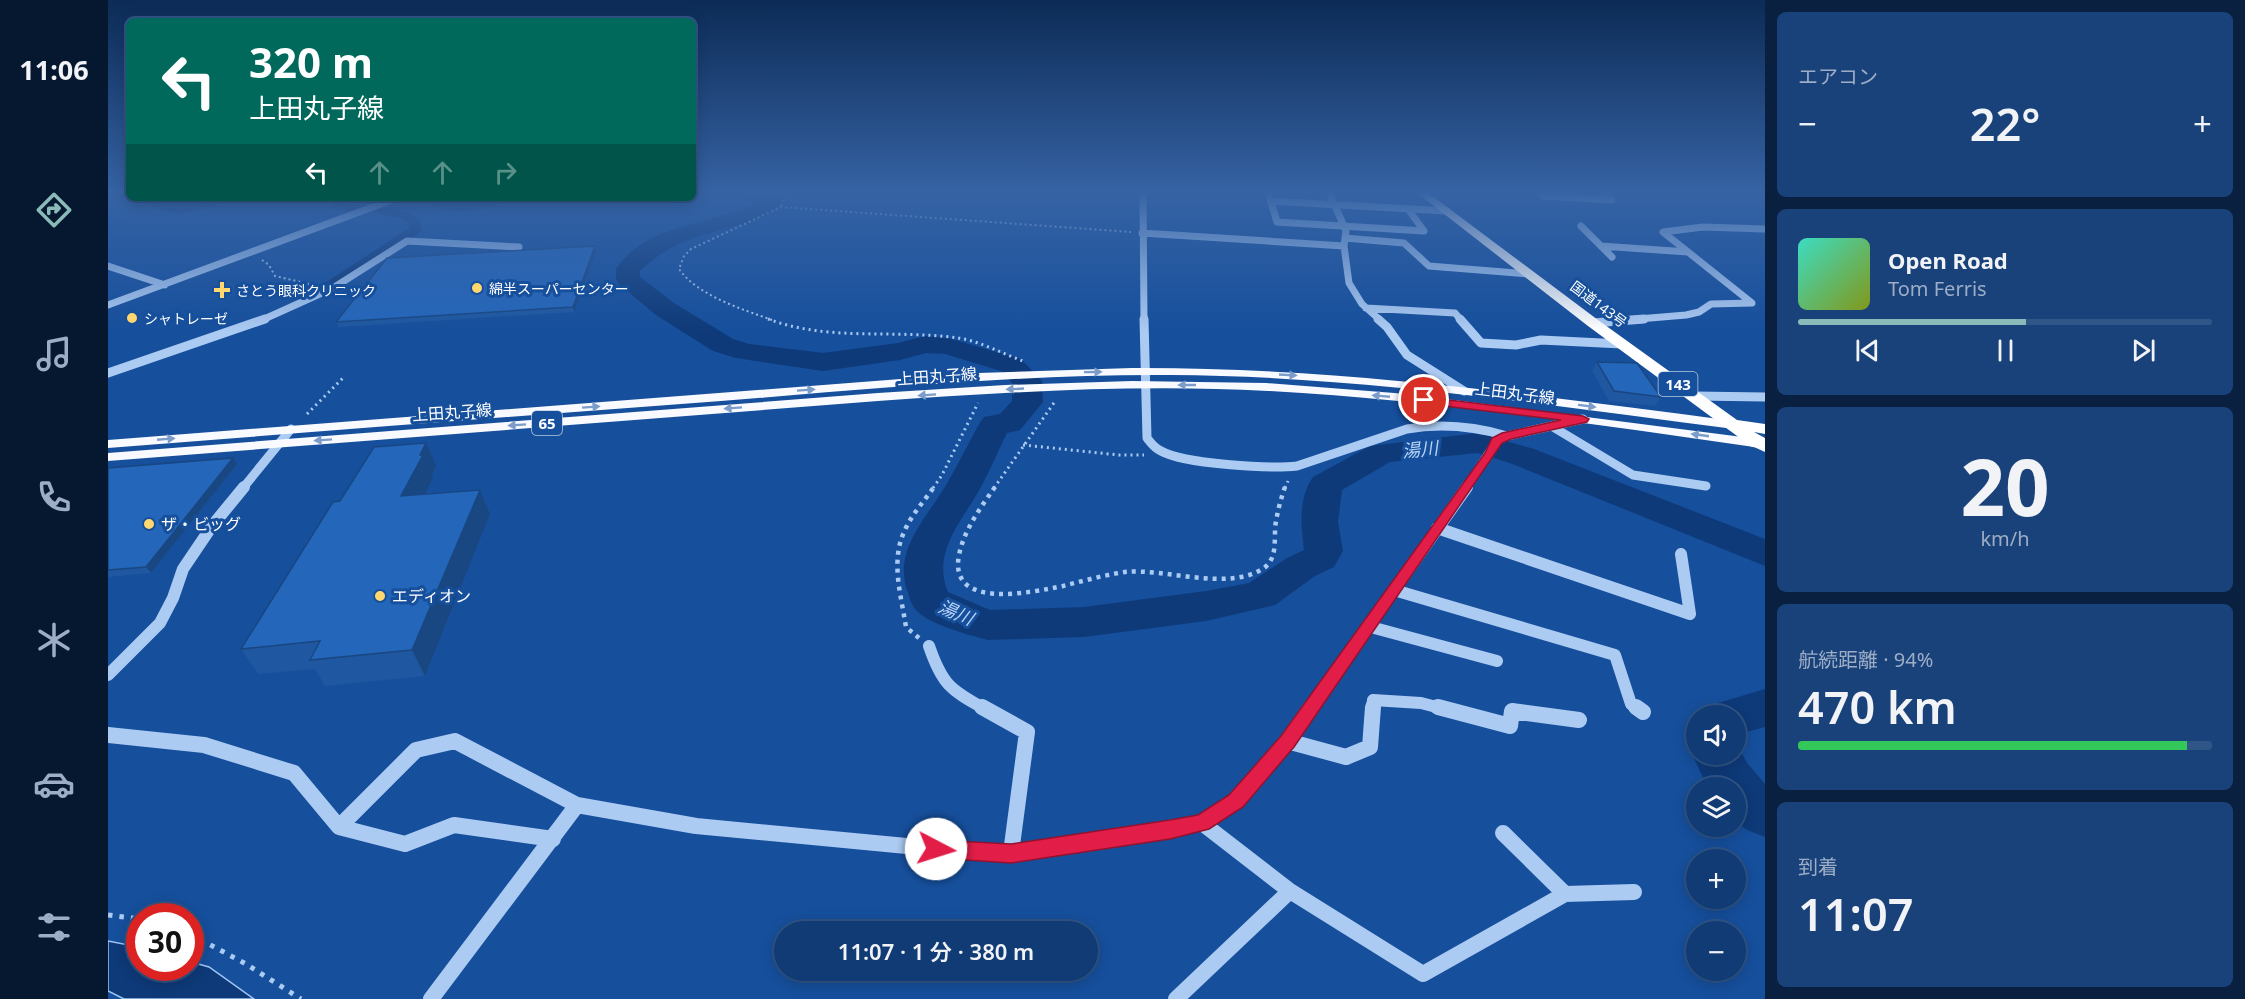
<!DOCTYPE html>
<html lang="ja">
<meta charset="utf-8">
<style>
:root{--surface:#103b75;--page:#19427a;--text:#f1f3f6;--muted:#9cadc5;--line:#305587;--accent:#8bbbb9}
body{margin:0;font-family:"Noto Sans","Noto Sans JP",sans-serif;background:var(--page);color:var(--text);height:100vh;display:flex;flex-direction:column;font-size:22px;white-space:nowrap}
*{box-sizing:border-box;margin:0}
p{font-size:20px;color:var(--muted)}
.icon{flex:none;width:33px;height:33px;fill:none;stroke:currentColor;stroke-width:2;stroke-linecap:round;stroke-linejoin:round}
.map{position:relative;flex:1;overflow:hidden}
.details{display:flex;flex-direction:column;gap:12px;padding:12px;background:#092040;width:480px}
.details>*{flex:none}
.hud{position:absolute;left:18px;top:18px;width:570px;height:183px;border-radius:9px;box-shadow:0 3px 15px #0003,0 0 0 2px var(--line);background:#00695c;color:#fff;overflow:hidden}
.fabs{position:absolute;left:1578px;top:705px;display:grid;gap:12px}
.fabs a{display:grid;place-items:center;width:60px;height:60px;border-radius:50%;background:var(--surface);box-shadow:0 3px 15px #0003,0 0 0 2px var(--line);font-size:30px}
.speed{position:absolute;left:18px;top:903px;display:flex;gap:12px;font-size:30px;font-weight:700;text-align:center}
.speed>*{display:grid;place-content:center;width:78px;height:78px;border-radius:50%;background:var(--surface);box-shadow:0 3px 15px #0003,0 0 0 2px var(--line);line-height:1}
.speed .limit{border:9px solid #d22;background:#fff;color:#111}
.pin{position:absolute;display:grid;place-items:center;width:51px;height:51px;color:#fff;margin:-26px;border:3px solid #fff;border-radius:50%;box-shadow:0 2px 6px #0007}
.me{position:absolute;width:66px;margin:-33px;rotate:95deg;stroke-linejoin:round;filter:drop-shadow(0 0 4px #0008)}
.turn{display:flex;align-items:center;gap:21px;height:126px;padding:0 24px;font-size:27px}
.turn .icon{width:78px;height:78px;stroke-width:2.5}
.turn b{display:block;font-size:42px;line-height:51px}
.lanes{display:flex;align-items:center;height:57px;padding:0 24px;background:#0003;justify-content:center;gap:30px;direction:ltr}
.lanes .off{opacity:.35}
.big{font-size:45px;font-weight:600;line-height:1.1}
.details .tile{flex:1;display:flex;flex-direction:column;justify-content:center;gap:9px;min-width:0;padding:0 21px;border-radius:9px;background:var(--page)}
.details .dial{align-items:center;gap:0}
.dial b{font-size:78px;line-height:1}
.song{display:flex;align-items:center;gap:18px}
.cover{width:72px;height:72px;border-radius:9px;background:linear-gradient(135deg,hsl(170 70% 55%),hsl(70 70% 35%))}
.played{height:6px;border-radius:3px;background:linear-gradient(90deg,var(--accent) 55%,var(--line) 55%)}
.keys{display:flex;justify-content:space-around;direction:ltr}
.heat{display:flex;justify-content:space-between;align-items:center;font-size:33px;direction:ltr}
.charge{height:9px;border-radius:4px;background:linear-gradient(90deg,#34c759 94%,var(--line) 0)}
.trip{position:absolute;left:666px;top:921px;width:324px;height:60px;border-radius:30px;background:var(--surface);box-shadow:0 3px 15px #0003,0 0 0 2px var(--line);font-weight:600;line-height:60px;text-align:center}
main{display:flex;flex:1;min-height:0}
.tabs{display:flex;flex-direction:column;width:108px;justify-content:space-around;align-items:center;background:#06182f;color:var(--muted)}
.tabs .icon{width:42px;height:42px}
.tabs .current{color:var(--accent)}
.tabs b{font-size:27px;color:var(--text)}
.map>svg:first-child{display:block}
.water{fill:#0e3a79;stroke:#9fc6f5;stroke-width:1.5}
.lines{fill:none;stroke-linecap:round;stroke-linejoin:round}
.canal{fill:#0e3a79;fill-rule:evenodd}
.river{fill:#0e3a79;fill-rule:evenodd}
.path-far3{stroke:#accbf3;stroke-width:2;stroke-dasharray:2 3;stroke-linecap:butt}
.path-far2{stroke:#accbf3;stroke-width:3;stroke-dasharray:2 4;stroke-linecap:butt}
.path-far1{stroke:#accbf3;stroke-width:4.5;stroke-dasharray:4 5;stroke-linecap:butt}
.path{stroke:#accbf3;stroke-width:5;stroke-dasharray:4.5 7;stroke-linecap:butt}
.minor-far3{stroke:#accbf3;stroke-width:7}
.minor-far2{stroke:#accbf3;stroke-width:9}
.minor-far1{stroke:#accbf3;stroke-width:12}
.minor{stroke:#accbf3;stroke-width:16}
.major{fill:#f8faff;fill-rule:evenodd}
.highway{fill:#fff;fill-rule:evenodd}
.wall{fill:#1f58a0}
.shaded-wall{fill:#194782}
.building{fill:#2466ba;stroke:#194782;stroke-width:1.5}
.oneway{fill:#7c9cc9}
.route{fill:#e11d48;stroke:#92132f;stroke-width:1.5}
.poi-dot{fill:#ffd76e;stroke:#164f9c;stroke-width:2}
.labels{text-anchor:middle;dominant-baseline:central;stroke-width:6;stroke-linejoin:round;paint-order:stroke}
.far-poi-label{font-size:14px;fill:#fff;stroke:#164f9c;text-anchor:start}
.far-street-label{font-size:14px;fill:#fff;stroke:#164f9c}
.shield{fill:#164f9c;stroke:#b9cae1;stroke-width:1.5}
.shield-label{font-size:15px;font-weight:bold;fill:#fff}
.street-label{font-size:16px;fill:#fff;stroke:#164f9c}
.poi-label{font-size:16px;fill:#fff;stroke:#164f9c;text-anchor:start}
.water-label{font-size:18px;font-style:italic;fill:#b9d5f9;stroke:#164f9c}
</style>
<main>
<nav class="tabs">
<b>11:06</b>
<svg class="icon current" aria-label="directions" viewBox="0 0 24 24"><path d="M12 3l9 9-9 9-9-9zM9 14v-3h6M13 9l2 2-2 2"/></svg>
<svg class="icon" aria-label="music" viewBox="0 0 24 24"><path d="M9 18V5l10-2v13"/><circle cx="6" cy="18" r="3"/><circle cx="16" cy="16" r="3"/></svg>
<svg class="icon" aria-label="phone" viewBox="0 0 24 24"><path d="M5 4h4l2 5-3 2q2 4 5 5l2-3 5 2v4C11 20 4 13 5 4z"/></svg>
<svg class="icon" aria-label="climate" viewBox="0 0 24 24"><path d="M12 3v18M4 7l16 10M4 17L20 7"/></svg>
<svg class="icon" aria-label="car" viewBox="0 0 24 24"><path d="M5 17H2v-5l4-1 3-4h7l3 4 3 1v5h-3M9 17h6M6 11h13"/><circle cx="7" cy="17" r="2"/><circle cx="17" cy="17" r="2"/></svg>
<svg class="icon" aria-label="filters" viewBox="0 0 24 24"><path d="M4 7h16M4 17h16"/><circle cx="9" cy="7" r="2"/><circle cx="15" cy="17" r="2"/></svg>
</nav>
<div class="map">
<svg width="1657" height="999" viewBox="0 0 1657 999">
<rect width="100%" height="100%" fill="#164f9c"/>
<path class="water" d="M0 941 31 947 32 968H82L83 962 101 967 146 999H16L0 991Z"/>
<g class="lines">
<path class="canal" d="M220 198H232L236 203 253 206 255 209 249 213 228 209Z
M271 206 299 212 312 220 314 230C302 244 208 305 193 301L190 298 193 295 217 283 301 228V224L291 218 267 213 265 210Z"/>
<path class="river" d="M0 192H21V198H64L72 201 85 198H122L119 202 70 214 29 202 27 200 0 198Z
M623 192H657L671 196 674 200 664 212 653 218C606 235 570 234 532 271V277L566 303 625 339 641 344 715 353 790 343 817 336 840 338 913 359 934 381 935 402 912 430 899 433C890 451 882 470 873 487 855 520 823 552 840 592L882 610 976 607 1098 591 1141 583 1179 558 1196 550C1193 526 1190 498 1205 477L1262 446 1370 433 1426 449 1657 539V566L1402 463 1369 453 1282 462 1234 490 1230 522 1235 551 1231 558 1226 567 1207 576 1167 605 1098 621 976 637 880 640C861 635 820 624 808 610 804 606 802 599 800 593 784 551 818 519 838 485 850 465 860 444 871 424L876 417 892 414 904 401V383L893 371 837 354 818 353 792 360 715 371 628 358 605 351 548 315 511 284 508 279V269C541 221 603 227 649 202L626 196Z
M319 198H400L397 202C376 209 334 220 319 198Z
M1657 689V727L1628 735V716H1604L1610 703Z
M1588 744V754H1628V744L1640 764 1657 784V837L1639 830 1628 822V788H1600L1584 754Z"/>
<path class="path-far3" d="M673 206 679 192
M154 260 161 265 167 276 201 284
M664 320C634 309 590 296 571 269L576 256 583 249 673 207 1023 232"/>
<path class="path-far2" d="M660 319C721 342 787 329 850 338 872 341 895 354 915 361
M199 414 235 378
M915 445 1011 455H1036
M825 488 834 475 870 403
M886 488 948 400
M1177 488 1180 481"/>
<path class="path-far1" d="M887 487C873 507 856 530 851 555 840 611 924 592 955 586 975 581 996 575 1017 572 1058 568 1120 592 1156 568 1171 557 1165 537 1168 521 1170 510 1173 498 1177 487
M811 638 798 627C793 595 782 560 797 530 804 514 817 500 826 487"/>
<path class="path" d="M0 915 32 919
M82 934 138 964 193 999"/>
<path class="minor-far3" d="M1035 192 1036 320
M1160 192 1169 222 1316 231 1300 209
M1221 192 1238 231 1236 246 1241 283 1254 304 1272 320
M1435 196 1504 200 1494 192
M1163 201 1339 211
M1473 226 1504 257
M1034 233 1236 246
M1237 238 1296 243 1321 266 1420 274
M1493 246 1580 252
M0 266 57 285
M0 305 289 198
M1258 308 1347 313 1353 320
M154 320 225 288 299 241 411 247
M1518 320 1578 315 1591 312 1603 304 1644 303 1555 232 1595 227 1657 229"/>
<path class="minor-far2" d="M1036 319 1039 438C1043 443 1046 448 1053 451 1076 464 1162 469 1189 466L1299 429C1334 423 1365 426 1399 436
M1270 319 1279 327 1299 355 1356 391
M1352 319 1373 343 1408 345 1433 340 1514 344
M1485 323 1536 319
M0 373 157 319
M1587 396 1657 397
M1445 427 1525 475 1598 486
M135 488 183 429
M1358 488 1389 441 1399 436 1475 419"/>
<path class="minor-far1" d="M1329 528 1582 614 1573 554
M1286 590 1507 655 1523 704 1530 709
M1259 626 1389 661
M821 646C834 684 842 690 877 709
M0 675 52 623 65 598 75 569 104 526 136 487
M1202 709 1359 487
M1264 709 1265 700 1313 703 1336 709"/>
<path class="minor" d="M874 707 919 732 903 853
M1330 707 1402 726 1404 711 1471 720
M1528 707 1535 712
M0 735 96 745 186 773 231 827 308 750 347 741 469 805 588 826 872 853H903L1094 823 1128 801 1179 741 1203 707
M1179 741 1238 757 1262 747 1265 707
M1094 823 1182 891 1315 974 1457 894 1526 892
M231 827 297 844 346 825 445 839
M1395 833 1457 894
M323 999 469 805
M1068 999 1182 891"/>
<path class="major" d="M1024 368C1227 367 1426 395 1626 421L1633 425 1626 429C1439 405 1252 376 1063 375 913 374 763 389 613 401 409 416 204 432 0 448V440L870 373Z
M1024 381 1158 383 1299 394 1650 439 1657 442V452L1646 447C1484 424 1323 400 1160 391 1030 384 900 392 770 401L0 461V453L770 393 897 385Z"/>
<path class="highway" d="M1308 192H1319L1490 320 1629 420 1657 424V434L1646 432 1657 438V448L1644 447 1480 326Z"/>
</g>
<path class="wall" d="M487 246 488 251 466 312 231 327 228 322Z
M1489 362 1553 397 1547 406 1501 401 1484 371Z
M125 458 129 464 43 573 0 577V468Z
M328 466 324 475 325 478 317 494 382 514 317 676 217 686 207 669 150 674 133 649 232 501Z"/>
<path class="shaded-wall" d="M487 246 488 251 466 312 465 307Z
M318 443 328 466 324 475 325 478 304 520 293 496Z
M125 458 129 464 43 573 38 567Z
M372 490 382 514 317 676 304 650Z"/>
<path class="building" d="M487 246 465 307 228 322 279 258Z
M1489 362 1529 363 1553 397 1506 391Z
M318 443 312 455H315L293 496 372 490 304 650 202 660 212 641 133 649 225 502 232 501 266 447Z
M125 458 38 567 0 570V468Z"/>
<defs><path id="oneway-solid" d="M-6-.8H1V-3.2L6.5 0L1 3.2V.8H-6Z" transform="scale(1.5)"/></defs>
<g class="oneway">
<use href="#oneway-solid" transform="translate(985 372) rotate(-1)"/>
<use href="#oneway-solid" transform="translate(1180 375) rotate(3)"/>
<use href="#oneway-solid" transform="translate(1079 385) rotate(-180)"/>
<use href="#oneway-solid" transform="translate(907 389) rotate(177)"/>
<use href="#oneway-solid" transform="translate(698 390) rotate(-4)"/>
<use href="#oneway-solid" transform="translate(819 395) rotate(176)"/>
<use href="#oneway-solid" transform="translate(1273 396) rotate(-175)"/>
<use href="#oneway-solid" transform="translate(1479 406) rotate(7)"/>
<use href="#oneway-solid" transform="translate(483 407) rotate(-4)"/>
<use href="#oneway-solid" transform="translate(625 408) rotate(176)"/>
<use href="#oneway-solid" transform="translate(409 425) rotate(176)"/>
<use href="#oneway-solid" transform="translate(1592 435) rotate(-172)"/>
<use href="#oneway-solid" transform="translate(58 439) rotate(-5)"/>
<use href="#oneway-solid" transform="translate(215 440) rotate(176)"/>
</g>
<linearGradient id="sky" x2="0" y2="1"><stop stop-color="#0c2b56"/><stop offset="0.58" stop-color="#3663a4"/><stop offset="1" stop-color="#3663a4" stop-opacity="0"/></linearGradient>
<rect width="1657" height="332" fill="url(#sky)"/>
<path class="route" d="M1316 397 1475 416 1481 419 1479 422 1403 439 1394 443 1186 747 1135 807 1101 829 1062 839 903 863 828 858 821 856 818 849 821 843 828 840 903 844 1062 820 1090 815 1121 795 1173 736 1377 453 1384 438 1394 433 1453 420 1311 403 1310 400Z"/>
<g class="poi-dot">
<circle cx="369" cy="288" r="6"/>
<path d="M111 281h6v6h6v6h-6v6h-6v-6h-6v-6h6z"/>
<circle cx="24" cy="318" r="6"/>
<circle cx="41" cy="524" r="6"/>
<circle cx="272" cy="596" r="6"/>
</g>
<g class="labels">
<g class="far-poi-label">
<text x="381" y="288">綿半スーパーセンター</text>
<text x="128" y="290">さとう眼科クリニック</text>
<text x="36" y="318">シャトレーゼ</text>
</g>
<g class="far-street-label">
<text transform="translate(1491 304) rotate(37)">国道143号</text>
</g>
<g class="shield">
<rect x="1550.5" y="372" width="39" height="24" rx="4.5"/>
<rect x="424" y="411" width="30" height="24" rx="4.5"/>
</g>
<g class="shield-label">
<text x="1570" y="384">143</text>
<text x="439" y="423">65</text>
</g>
<g class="street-label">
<text transform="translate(829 376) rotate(-4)">上田丸子線</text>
<text transform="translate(1407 393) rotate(7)">上田丸子線</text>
<text transform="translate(344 412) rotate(-4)">上田丸子線</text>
</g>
<g class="poi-label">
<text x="53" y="524">ザ・ビッグ</text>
<text x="284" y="596">エディオン</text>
</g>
<g class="water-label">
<text transform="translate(1312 449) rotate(-6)">湯川</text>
<text transform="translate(848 612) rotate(23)">湯川</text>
</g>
</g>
</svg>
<div class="fabs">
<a><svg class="icon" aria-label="sound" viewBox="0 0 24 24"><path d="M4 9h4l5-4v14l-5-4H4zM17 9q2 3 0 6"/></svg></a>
<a><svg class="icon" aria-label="layers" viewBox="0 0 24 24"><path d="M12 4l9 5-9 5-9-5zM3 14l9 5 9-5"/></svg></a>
<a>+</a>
<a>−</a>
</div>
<div class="speed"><div class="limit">30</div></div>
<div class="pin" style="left:1316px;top:400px;background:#d93025"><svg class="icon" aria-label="arrive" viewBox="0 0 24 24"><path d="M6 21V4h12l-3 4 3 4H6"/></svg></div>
<svg class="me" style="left:828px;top:849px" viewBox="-20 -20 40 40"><circle r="19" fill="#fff"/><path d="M0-13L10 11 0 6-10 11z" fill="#e11d48"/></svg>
<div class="trip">11:07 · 1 分 · 380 m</div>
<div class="hud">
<div class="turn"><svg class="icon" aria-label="left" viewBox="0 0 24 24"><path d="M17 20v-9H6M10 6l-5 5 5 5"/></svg><div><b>320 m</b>上田丸子線</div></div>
<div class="lanes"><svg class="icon" aria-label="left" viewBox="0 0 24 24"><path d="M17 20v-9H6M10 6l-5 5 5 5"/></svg><svg class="icon off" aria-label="ahead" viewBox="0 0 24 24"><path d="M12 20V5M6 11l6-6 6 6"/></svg><svg class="icon off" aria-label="ahead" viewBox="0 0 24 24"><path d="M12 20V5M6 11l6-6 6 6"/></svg><svg class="icon off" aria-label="right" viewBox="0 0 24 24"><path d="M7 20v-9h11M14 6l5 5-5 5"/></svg></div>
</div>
</div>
<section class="details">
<div class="tile"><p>エアコン</p>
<div class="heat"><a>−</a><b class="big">22°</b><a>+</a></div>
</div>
<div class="tile">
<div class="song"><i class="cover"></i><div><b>Open Road</b><p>Tom Ferris</p></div></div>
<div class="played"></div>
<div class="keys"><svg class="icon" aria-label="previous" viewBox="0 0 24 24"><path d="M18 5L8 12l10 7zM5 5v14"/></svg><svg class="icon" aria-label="pause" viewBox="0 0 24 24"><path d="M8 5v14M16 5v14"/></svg><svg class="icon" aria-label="next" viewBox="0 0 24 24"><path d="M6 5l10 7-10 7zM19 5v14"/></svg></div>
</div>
<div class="tile dial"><b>20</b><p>km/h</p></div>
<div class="tile"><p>航続距離 · 94%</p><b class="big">470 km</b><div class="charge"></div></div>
<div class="tile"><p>到着</p><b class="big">11:07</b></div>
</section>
</main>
